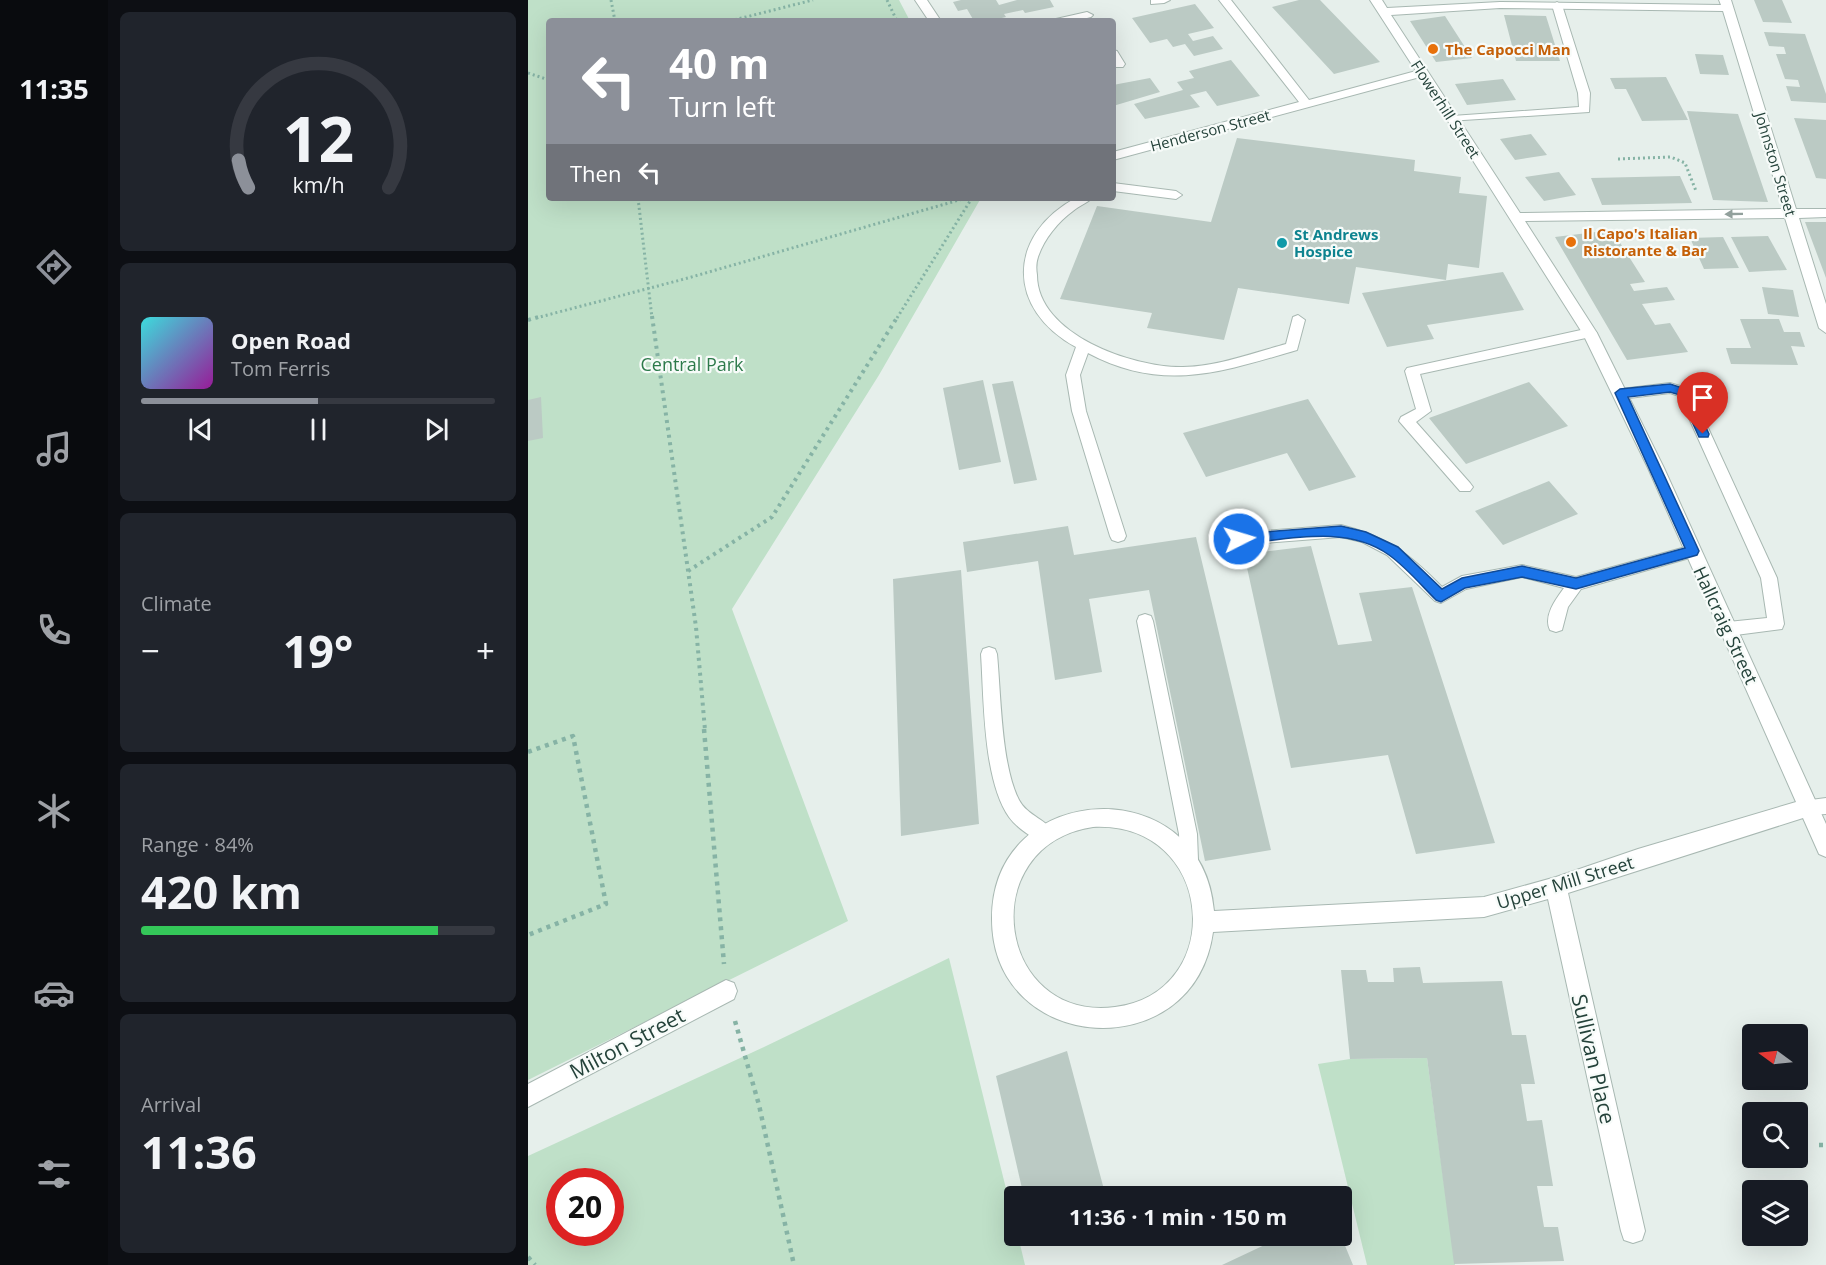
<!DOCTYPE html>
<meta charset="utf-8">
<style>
:root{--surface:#171b24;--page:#20242c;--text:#f1f3f6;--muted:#9ea1a6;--line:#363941;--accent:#8c9099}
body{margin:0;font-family:"Open Sans",sans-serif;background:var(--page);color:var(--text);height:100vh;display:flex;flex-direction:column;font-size:22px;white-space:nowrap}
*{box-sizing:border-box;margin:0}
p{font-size:20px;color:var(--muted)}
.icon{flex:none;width:33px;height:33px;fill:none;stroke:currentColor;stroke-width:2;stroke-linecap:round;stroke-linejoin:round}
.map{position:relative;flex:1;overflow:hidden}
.drawer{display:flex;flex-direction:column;gap:12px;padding:12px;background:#0d0f14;width:420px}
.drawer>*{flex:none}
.guide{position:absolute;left:18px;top:18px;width:570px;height:183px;border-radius:6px;box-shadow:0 6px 24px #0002;background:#8c9099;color:#fff;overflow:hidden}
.needle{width:39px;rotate:285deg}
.buttons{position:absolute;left:1214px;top:1024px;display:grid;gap:12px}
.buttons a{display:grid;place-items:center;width:66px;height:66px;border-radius:6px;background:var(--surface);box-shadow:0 6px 24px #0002;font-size:30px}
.speed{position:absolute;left:18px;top:1168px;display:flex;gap:12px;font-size:30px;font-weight:700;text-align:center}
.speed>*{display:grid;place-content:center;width:78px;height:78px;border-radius:50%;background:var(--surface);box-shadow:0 6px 24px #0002;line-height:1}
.speed .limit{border:9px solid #d22;background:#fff;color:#111}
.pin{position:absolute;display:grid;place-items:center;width:51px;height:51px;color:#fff;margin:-62px -26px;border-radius:50% 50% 50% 0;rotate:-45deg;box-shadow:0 0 6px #0007}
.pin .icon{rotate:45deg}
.me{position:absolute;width:66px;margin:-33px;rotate:85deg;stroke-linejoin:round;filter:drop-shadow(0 0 4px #0008)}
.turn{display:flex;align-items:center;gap:21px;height:126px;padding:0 24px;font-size:27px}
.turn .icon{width:78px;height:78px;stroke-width:2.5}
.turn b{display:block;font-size:42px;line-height:51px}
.then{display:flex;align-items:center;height:57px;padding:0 24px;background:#0003;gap:12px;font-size:22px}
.big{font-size:45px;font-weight:700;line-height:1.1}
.drawer .widget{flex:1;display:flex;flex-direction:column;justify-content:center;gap:9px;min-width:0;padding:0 21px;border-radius:9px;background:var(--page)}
.drawer .dial{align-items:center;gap:0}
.dial svg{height:156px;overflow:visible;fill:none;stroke:var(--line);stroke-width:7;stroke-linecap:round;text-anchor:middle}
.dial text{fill:var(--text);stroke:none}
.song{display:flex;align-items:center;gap:18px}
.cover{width:72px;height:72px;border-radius:9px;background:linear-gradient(135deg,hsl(180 70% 55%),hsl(300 70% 35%))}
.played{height:6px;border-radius:3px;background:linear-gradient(90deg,var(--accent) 50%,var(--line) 50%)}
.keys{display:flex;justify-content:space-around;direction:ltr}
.heat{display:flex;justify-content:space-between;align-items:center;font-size:33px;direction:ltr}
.charge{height:9px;border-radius:4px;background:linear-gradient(90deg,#34c759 84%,var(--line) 0)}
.trip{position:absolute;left:476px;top:1186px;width:348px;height:60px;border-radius:6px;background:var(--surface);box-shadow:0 6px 24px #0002;font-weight:700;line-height:60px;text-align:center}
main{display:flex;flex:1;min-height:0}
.dock{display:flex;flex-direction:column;width:108px;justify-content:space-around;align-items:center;background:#090b0e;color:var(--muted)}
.dock .icon{width:42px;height:42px}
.dock .selected{color:var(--accent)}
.dock b{font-size:27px;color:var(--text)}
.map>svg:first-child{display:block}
.green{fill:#bfe0c8;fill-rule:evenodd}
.building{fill:#bbcac4}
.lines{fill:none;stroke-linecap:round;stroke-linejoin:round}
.lane-casing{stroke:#a8b8b2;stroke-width:2}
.street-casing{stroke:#a8b8b2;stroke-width:2}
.path-far2{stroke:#86b3a5;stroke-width:3;stroke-dasharray:2 3;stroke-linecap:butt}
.path-far1{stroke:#86b3a5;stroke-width:4;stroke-dasharray:3 4.5;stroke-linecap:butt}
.path{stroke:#86b3a5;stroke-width:4.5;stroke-dasharray:4 5;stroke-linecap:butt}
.lane{fill:#fff;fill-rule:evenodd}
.street{fill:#fff;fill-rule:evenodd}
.oneway{fill:#92a09c}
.route{fill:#1a73e8;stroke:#114b97;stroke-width:1.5}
.food-dot{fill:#e8710a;stroke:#f7fbf9;stroke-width:2}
.culture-dot{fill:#0f9aa8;stroke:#f7fbf9;stroke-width:2}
.labels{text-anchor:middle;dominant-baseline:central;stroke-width:4.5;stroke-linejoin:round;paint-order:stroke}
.far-food-label{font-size:15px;font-weight:bold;fill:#c56008;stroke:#f7fbf9;text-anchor:start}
.far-street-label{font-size:15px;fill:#24423a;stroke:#f7fbf9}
.far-culture-label{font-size:15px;font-weight:bold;fill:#0d838f;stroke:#f7fbf9;text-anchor:start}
.park-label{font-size:18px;fill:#2d7a4b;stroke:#f7fbf9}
.street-label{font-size:18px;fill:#24423a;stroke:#f7fbf9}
.near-street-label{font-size:21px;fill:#24423a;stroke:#f7fbf9}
</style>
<main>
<nav class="dock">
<b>11:35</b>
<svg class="icon selected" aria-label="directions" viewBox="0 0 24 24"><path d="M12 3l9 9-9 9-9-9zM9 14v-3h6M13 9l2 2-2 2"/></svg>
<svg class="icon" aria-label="music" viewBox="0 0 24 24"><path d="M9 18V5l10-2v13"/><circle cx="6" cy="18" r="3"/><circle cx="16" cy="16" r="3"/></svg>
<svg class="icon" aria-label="phone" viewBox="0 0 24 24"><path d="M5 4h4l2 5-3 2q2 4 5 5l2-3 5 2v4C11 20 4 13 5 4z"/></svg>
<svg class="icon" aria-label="climate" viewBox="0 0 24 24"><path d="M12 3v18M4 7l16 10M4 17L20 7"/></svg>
<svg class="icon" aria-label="car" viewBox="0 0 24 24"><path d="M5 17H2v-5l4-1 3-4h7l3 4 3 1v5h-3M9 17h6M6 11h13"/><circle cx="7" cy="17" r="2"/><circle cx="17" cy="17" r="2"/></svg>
<svg class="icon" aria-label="filters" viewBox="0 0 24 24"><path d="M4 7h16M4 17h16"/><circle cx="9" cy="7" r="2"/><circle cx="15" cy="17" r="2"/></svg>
</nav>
<section class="drawer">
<div class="widget dial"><svg viewBox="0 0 100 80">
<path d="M14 69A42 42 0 1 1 86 69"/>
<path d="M14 69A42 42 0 0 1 9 55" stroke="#8c9099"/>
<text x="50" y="56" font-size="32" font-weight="700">12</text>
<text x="50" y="72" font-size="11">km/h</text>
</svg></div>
<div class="widget">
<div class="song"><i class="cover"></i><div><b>Open Road</b><p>Tom Ferris</p></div></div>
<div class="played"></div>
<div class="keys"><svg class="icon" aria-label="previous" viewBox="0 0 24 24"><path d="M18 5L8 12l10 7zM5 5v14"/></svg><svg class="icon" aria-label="pause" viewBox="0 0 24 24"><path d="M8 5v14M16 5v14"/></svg><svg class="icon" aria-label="next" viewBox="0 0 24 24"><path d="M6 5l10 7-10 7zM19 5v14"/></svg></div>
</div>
<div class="widget"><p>Climate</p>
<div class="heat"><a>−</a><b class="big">19°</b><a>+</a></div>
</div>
<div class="widget"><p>Range · 84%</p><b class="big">420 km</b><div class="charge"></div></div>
<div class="widget"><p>Arrival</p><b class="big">11:36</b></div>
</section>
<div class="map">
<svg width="1298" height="1265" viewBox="0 0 1298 1265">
<rect width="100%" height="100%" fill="#e6efeb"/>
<path class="green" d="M0 0H371L382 21H21V198H453L351 375 204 609 320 921 0 1080Z
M421 958 486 1221V1236H490L497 1265H0V1156L236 1047ZM32 1182H82V1233H32Z
M899 1058 927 1265H839L790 1064 822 1059Z"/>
<path class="building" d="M433 0H468L471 5 489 0H522L526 7 497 13 495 10 476 14 478 17 461 21H446L439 9 430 11 425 2Z
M771 0H792L852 62 806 74 744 7Z
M1226 0H1254L1264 23 1235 22Z
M667 4 686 28 660 34 665 41 685 36 695 49 666 56 657 44 645 47 639 39 622 43 604 18Z
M976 15 1018 16 1032 61H988Z
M917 16 944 58 908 62 882 21Z
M1236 32 1277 34 1298 94V103L1263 101 1258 86 1272 87 1270 80 1257 79 1248 54H1258L1256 47 1241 46Z
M1167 54 1195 55 1201 75 1172 74Z
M703 60 732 96 689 106 678 91 662 95 672 107 617 119 606 104 655 90 649 82 666 78 661 71Z
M1138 77 1160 120 1114 121 1098 89H1087L1082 78Z
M622 78 632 92 585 106V85Z
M975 79 988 100 939 105 927 84Z
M1159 111 1210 114 1240 202 1185 200Z
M1266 118 1298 120V179L1288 178Z
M1003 134 1019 155 987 160 972 139Z
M709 138 887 160 886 171 933 177 931 193 959 196 951 268 920 264 918 280 828 267 821 304 710 288 696 340 619 328 624 313 532 299 569 206 683 222Z
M1031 172 1048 195 1016 201 997 177Z
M1152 176 1164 203 1074 205 1063 178Z
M1277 222H1298V278Z
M1084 230 1117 282 1102 284 1106 291 1139 287 1147 300 1114 304 1127 325 1142 323 1160 352 1099 360 1027 237Z
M1240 236 1259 270 1221 272 1203 237Z
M1195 237 1211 268 1176 269 1162 238Z
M975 272 996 310 899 325 906 339 859 347 834 293Z
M1234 287 1265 290 1271 317 1240 314Z
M1212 319H1251L1256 332H1272L1277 347 1263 346 1270 365 1203 364 1198 348H1223Z
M455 380 473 462 431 470 415 388Z
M485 381 509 480 486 484 464 384Z
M1001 382 1040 426 938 464 901 418Z
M13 397 15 438 0 441V400Z
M780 399 828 477 781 491 759 453 678 477 655 433Z
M1021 481 1050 514 975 545 947 511Z
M540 526 546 555 668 537 743 850 677 861 621 590 561 599 574 672 527 680 510 561 439 572 435 542Z
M783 546 810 645 844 641 831 593 884 587 967 843 888 854 860 755 763 768 716 554Z
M433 570 451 824 373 836 365 579Z
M892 967 895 983 974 981 984 1035H998L1007 1084H993L999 1121 1014 1120 1025 1186H1009L1016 1227H1030L1036 1261 926 1264 899 1058 822 1059 813 970H838L840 982H866L865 968Z
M539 1051 578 1197H496L468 1076Z
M756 1236H813L825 1265H694Z"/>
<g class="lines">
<g class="lane-casing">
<path id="lane" d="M1029 2 1034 5 1062 93 1061 112 920 121V117L924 116 1051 107 1050 93 1024 5Z
M585 183 648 191 654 195 648 199 585 191Z
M548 198H564C559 203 551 206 545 211 530 222 516 239 510 257 508 263 508 269 509 275 509 335 606 368 655 367 691 366 724 353 758 344L765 317 770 315 777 320 769 350C693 372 635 393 560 353L552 375 558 411 598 536 596 540 590 542 584 540 582 536 544 411 538 375 548 347C478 309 479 235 548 198Z
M1062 328 1069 333 1067 336 892 374 903 411 888 422 942 483 945 487 942 491H932L871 421 873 417 888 409 877 371 879 368Z
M1142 383 1162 389 1164 393 1249 578 1256 624 1254 629 1200 636 1194 634 1192 629 1194 624 1200 622 1239 618 1233 578 1151 396 1142 393 1093 399 1086 394 1093 389Z
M813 525C858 536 882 554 914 587L934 576 994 565 1048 577 1165 545 1171 547 1173 551 1171 555 1165 557 1053 589 1040 607 1034 630 1028 632 1022 630C1015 616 1028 599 1036 588L994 577 938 589 913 603 907 601 859 555 834 542 813 537 711 545 705 543 703 539 705 535 711 533Z
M617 614 623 616 625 621 669 834 670 860 668 866 661 869 654 866 652 860 651 834 609 621 611 616Z
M461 647 467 649 469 654C473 695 473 765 491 800 499 816 521 820 527 835L525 841 518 844C505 839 489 828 481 817 455 780 456 699 453 654L455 649Z
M1298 798V814L1281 815 1275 813 1272 807 1275 801Z"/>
</g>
<g class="street-casing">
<path id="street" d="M387 0H399L413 21H401Z
M623 0H642L636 3 623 4Z
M691 0H703L781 100 888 71 842 0H854L859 8 972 2 1193 5 1191 0H1203L1268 209H1298V217L1271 218 1298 304V333L1291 328 1257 218 997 221 1069 333 1136 468 1298 824V857L1291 854 1275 818 1040 893 1117 1231 1114 1240 1105 1243 1096 1240 1093 1231 1020 899 956 917 685 932C666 1069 463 1055 464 918 464 779 674 769 686 911L956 897 1028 877 1110 849 1268 802 1120 468 1055 334 892 77 585 160V152L771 102ZM972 8 1195 11 1255 209 992 213 863 15ZM565 827C688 821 700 993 587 1007 468 1022 445 845 565 827Z
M559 12 565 15 563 17 547 21H526L528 19Z
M585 50 589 51 597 64 595 67H587Z
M198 980 206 983 209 991 206 999 0 1107V1084Z"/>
</g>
<path class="path-far2" d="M83 0 87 21
M359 0 369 21
M202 21 285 0
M0 73 21 80
M1090 159 1143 157 1157 163 1168 191
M110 198 124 318
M8 318 160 278 438 198
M369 318 444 198"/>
<path class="path-far1" d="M124 316 168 627 177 730
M0 320 14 316
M160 571 244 517 370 316"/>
<path class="path" d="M176 729 196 964
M0 752 45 736 78 904 0 935
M207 1021 231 1105 266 1265
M1291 1145H1298
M0 1257 7 1265"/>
<use href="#lane" class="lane"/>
<use href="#street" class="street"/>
</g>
<defs><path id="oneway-solid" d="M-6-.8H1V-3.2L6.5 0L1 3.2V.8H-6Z" transform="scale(1.5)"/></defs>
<use class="oneway" href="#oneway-solid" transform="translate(1206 214) rotate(179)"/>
<path class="route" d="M1142 384 1161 390 1181 434 1180 437H1171L1152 395 1142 392 1100 397 1171 551 1169 555 1048 589 994 577 937 588 913 602 908 600C893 585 878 567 861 555 818 524 759 540 711 544L705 539 711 534 813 526 838 532 870 547 914 589 934 578 994 566 1048 578 1157 548 1087 393 1092 389Z"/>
<g class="food-dot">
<circle cx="905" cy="49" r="6"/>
<circle cx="1043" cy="242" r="6"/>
</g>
<circle class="culture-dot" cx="754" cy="243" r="6"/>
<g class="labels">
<g class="far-food-label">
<text x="917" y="49">The Capocci Man</text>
<text x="1055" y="233">Il Capo's Italian<tspan x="1055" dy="17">Ristorante &amp; Bar</tspan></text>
</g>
<g class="far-street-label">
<text transform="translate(918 109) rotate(57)">Flowerhill Street</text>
<text transform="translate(682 130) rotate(-15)">Henderson Street</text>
<text transform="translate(1248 164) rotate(73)">Johnston Street</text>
</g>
<g class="far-culture-label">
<text x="766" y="234">St Andrews<tspan x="766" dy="17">Hospice</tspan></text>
</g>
<g class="park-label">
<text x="164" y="364">Central Park</text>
</g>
<g class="street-label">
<text transform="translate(1198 625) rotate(65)">Hallcraig Street</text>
<text transform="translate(1037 882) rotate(-17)">Upper Mill Street</text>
</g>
<g class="near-street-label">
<text transform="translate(99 1043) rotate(-28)">Milton Street</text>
<text transform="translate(1066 1059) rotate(77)">Sullivan Place</text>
</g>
</g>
</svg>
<div class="buttons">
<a><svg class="needle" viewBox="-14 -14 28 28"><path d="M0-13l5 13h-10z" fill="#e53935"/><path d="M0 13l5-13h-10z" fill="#9ea1a6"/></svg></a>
<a><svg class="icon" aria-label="search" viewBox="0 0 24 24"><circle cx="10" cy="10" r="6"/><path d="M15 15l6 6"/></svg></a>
<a><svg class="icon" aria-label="layers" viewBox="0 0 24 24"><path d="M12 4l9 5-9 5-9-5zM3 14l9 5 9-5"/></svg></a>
</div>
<div class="speed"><div class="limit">20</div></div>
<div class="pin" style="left:1175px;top:434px;background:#d93025"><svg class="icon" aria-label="arrive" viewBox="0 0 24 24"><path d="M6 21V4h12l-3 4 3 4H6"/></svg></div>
<svg class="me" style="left:711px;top:539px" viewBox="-20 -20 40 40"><circle r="17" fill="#1a73e8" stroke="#fff" stroke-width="3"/><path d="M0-11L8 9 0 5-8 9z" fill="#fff"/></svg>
<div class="trip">11:36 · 1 min · 150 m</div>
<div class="guide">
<div class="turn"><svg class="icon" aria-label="left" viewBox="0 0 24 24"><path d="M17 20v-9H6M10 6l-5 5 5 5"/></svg><div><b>40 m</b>Turn left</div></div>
<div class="then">Then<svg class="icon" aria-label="left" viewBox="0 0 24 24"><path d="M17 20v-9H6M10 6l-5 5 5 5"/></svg></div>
</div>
</div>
</main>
